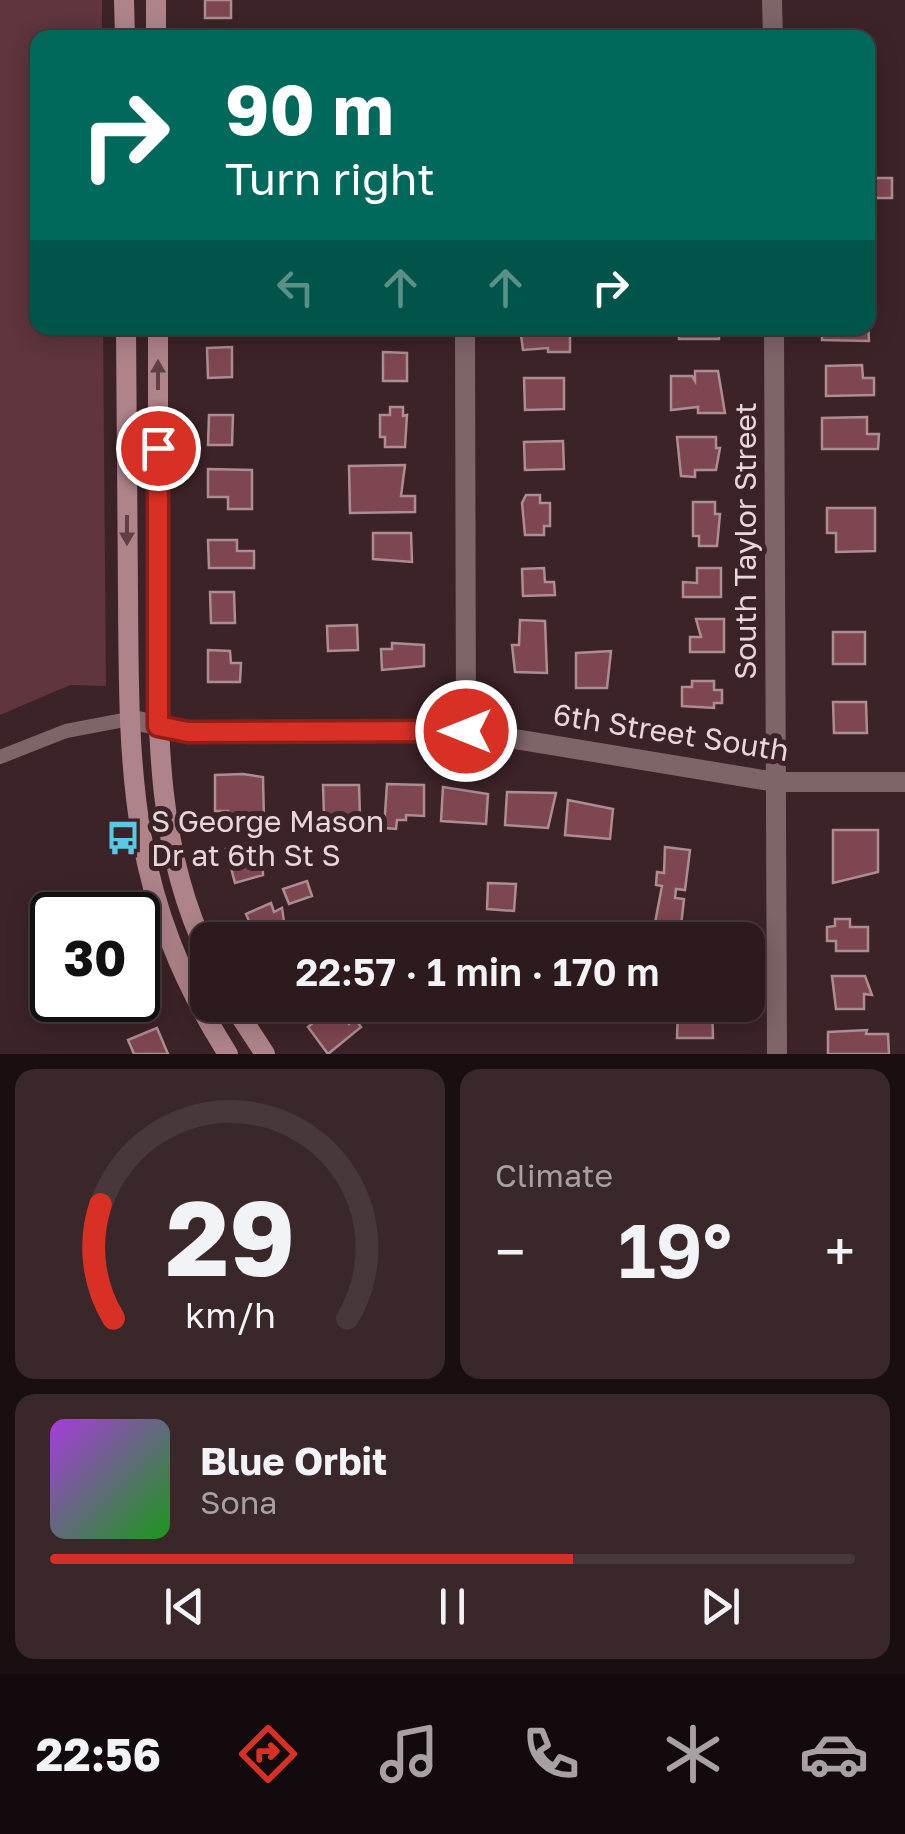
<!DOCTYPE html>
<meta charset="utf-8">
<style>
:root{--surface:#2d1a1d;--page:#39272a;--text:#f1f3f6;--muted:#a7a1a4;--line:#48383b;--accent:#d93025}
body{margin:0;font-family:"Golos Text",sans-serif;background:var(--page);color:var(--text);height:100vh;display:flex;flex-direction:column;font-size:38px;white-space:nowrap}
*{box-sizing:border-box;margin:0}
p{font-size:32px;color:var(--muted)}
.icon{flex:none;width:55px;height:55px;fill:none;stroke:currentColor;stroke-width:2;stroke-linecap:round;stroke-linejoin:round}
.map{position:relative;height:1054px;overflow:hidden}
.sheet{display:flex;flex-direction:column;gap:15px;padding:15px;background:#190e10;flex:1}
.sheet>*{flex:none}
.hud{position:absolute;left:30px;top:30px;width:845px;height:305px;border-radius:20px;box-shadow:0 5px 25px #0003,0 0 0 2px var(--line);background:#00695c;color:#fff;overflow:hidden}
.speed{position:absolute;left:30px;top:892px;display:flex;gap:20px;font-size:50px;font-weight:700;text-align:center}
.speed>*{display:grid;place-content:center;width:130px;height:130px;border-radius:50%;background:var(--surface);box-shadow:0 5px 25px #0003,0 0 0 2px var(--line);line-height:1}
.speed .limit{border:5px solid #111;border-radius:15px;background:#fff;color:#111}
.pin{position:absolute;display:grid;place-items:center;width:85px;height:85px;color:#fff;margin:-42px;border:5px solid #fff;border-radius:50%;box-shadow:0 2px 10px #0007}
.me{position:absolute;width:110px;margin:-55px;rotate:270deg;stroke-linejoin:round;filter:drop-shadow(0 0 8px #0008)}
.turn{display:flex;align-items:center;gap:35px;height:210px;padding:0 30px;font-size:45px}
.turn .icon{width:130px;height:130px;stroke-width:2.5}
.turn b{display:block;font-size:70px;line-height:85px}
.lanes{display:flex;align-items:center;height:95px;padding:0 30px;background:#0003;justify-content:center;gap:50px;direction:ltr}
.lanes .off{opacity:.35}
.big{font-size:75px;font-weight:600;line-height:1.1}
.sheet .card{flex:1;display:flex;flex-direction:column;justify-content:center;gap:15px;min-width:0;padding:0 35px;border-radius:20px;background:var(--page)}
.sheet .dial{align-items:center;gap:0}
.dial svg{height:260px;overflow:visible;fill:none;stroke:var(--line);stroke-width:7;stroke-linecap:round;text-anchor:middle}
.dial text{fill:var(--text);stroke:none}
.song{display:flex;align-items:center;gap:30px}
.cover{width:120px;height:120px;border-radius:15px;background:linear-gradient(135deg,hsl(280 70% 55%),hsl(120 70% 35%))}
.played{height:10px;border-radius:5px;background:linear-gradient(90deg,var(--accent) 65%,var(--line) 65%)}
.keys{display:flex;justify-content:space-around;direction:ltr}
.heat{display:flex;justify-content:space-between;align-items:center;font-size:55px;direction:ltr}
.sheet .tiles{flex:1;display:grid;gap:15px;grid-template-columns:1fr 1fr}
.card:last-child{grid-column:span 2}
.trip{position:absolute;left:190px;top:922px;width:575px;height:100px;border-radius:20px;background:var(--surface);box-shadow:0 5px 25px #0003,0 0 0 2px var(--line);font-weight:600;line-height:100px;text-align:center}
.tabs{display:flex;height:160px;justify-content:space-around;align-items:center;background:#120a0c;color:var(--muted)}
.tabs .icon{width:70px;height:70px}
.tabs .on{color:var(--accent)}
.tabs b{font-size:45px;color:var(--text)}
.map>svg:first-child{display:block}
.green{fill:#60353d}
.building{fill:#7e4651;stroke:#ac8d91;stroke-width:2.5}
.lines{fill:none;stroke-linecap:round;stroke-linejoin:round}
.service{stroke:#7f6468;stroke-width:14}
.minor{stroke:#7f6468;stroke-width:20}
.secondary{stroke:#ae838a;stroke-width:20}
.oneway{fill:#5e4045}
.route-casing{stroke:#8d1f18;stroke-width:25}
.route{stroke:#d93025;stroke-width:18}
.labels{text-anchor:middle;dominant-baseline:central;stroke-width:10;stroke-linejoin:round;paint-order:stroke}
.street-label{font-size:30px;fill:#e9d8da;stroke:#3c2327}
.poi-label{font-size:30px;fill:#e9d8da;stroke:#3c2327;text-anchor:start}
</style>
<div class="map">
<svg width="905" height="1054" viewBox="0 0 905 1054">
<rect width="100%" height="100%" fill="#3c2327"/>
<path class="green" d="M0 0H102V37L38 38V328H103L106 686 70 685 0 715Z"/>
<path class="building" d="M205 0H231V18H205Z
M868 171V178H892V198H868Z
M868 318 869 341 822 340V328H868Z
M520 328 570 333V352H548V348L523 350Z
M679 328H719V339H679Z
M232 347V377L208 378 207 348Z
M383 352 407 353V381H383Z
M862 365 863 378H874V395L826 396V366Z
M695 371H718L725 413H698V407L671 410V376H692L695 381Z
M524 378H564V409L525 410Z
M390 407H403V416L407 415 405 447H385V437H380V415H390Z
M209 415H233L232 445H208Z
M867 417V434H879L878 449H822V418Z
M677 437H716V448H720L716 470H695V477L681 476Z
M563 441 564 469 525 470 524 442Z
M405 465 401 496H415V512L350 513 349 466Z
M208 469 252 470V509H228V497H208Z
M526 495H540V503H550V526H544V535H525L522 503Z
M693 502H715V514H720L717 546H699V536H693Z
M827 508H875V551L836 552V533H827Z
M373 533H411L412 562 373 559Z
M208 540H237V551H254V568H209Z
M544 568 545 582H554L555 595 523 596 522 569Z
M697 568H721V597H683V582L697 583Z
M210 592H234L235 623H211Z
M696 619H724V652H690V637H701Z
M520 620 545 621 547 673 515 672 512 645H519Z
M357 625 358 650 328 651 327 626Z
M833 632H865V664H833Z
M392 643 424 645V666L382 670 381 649H392Z
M208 650 230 651 231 663H241L240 682H208Z
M611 651 607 688H576V653Z
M692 681H714V690H722V703H714V708L682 706V687H692Z
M833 702H866L867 733H834Z
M243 774 263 777 264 821 228 822V811H215V775Z
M387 784 424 785V816L406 815V820H397L396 829 384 828Z
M323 785H359L360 816H343L342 821 324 816Z
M443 787 488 794 486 824 441 821Z
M507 792 556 793 548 828 505 825Z
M568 800 613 809 610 839 565 835Z
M833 830H878V872L833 883Z
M253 842 255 851 262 849 263 875 235 883 226 849Z
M665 847 690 850 685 890 676 889 675 898 684 899 681 926 655 923 662 886 656 885 657 872 664 873Z
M307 881 312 896 289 904 283 889Z
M488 883 516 884 514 911 487 909Z
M271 903 274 912 282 908 286 935 257 940 246 914Z
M835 919H850V927H868V951H836V941H827V927L835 926Z
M832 976H865L872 995 864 994V1009H836Z
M686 1005H712L713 1038H677L678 1008Z
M329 1010 335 1019 342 1014 349 1024 355 1019 361 1027 328 1054 308 1027Z
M157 1028 168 1054H134L128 1040Z
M867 1030 866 1034H888L889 1054H828V1032Z"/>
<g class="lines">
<path class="service" d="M0 757 66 731 129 719"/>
<path class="minor" d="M772 0 773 38
M465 328 466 731
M774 328 777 1054
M129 719 188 732 466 731 776 782H905"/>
<path class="secondary" d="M124 0 125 38
M156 0V38
M126 328C127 416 127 505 128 594 129 773 128 897 228 1054
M158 328C158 417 158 506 158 595 158 717 153 843 208 955
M233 1005 265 1054"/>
</g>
<defs><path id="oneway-solid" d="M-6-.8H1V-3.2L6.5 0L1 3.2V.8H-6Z" transform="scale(2.5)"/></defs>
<g class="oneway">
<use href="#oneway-solid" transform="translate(158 375) rotate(-90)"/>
<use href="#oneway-solid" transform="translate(127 530) rotate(90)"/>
</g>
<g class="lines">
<g class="route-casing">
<path id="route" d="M158 448V726L188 732 466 731"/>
</g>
<use href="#route" class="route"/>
</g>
<defs>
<g id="bus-bare" transform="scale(2.7)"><path d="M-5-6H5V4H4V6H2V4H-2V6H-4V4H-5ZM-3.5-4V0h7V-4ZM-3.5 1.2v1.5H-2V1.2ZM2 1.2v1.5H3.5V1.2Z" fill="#5ac8e5" stroke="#3c2327" stroke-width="2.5" paint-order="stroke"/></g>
</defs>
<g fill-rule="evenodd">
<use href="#bus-bare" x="123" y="838"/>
</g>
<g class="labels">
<g class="street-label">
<text transform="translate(745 541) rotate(-90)">South Taylor Street</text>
<text transform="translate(671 732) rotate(9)">6th Street South</text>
</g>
<g class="poi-label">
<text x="151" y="821">S George Mason<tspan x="151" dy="34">Dr at 6th St S</tspan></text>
</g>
</g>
</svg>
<div class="speed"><div class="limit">30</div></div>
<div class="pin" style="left:158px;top:448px;background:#d93025"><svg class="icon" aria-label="arrive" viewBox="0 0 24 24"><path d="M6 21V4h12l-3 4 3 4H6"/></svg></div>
<svg class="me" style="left:466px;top:731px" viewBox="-20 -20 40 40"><circle r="17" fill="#d93025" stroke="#fff" stroke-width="3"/><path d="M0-11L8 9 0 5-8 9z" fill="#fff"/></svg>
<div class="trip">22:57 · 1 min · 170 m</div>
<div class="hud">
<div class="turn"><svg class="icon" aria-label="right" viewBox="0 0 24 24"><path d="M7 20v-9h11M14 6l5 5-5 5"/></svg><div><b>90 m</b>Turn right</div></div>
<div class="lanes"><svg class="icon off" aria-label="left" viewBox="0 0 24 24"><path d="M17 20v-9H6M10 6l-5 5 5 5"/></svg><svg class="icon off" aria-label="ahead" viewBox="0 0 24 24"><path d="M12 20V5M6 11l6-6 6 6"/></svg><svg class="icon off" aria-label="ahead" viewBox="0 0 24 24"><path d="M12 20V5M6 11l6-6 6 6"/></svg><svg class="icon" aria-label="right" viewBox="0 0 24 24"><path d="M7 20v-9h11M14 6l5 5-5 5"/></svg></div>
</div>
</div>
<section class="sheet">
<div class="tiles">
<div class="card dial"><svg viewBox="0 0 100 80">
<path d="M14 69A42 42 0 1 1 86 69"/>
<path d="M14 69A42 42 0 0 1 10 34" stroke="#d93025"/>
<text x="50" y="56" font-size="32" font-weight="700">29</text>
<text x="50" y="72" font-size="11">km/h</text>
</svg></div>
<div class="card"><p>Climate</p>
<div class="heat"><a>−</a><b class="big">19°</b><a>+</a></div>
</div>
<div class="card">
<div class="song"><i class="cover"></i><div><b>Blue Orbit</b><p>Sona</p></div></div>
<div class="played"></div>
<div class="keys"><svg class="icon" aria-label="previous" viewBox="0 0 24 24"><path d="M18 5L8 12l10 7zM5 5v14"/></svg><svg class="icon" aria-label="pause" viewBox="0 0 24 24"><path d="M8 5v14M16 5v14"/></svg><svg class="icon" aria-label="next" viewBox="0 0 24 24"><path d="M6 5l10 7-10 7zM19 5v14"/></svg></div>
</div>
</div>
</section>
<nav class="tabs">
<b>22:56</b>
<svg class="icon on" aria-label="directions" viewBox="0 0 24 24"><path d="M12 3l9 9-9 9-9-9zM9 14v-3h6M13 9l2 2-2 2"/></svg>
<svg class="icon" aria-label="music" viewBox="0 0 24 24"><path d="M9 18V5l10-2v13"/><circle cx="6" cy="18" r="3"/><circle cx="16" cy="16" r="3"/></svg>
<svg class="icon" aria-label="phone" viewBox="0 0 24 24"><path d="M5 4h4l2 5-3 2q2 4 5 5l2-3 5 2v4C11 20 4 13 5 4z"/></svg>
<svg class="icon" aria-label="climate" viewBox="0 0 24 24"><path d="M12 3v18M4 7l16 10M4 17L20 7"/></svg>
<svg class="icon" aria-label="car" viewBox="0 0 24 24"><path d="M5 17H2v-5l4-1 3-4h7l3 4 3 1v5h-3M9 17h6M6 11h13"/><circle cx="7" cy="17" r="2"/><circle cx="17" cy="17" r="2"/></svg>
</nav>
